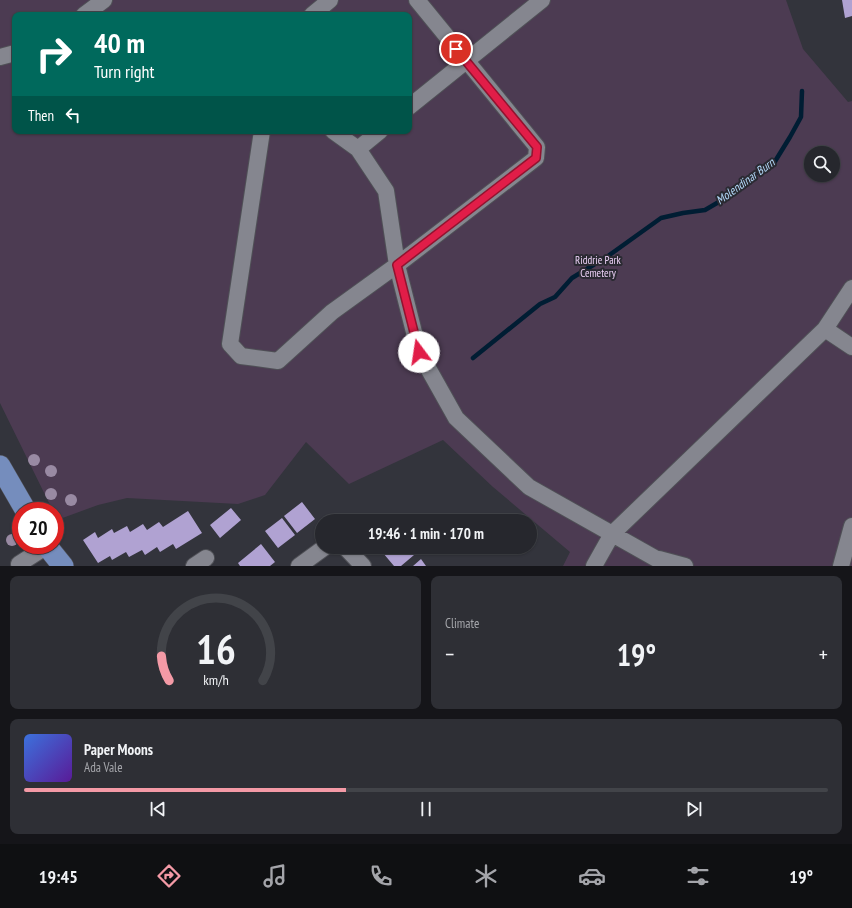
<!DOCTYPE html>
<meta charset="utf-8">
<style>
:root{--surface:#26272d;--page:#2e2f35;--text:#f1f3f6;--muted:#a4a5aa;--line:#424449;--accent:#f49aa6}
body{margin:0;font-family:"PT Sans Narrow",sans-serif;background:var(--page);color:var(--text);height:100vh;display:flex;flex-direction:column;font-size:15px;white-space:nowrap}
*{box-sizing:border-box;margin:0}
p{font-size:13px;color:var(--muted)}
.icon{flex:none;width:22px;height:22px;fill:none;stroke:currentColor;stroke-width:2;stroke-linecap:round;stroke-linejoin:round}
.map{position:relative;height:566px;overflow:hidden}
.drawer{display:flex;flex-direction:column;gap:10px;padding:10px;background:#151519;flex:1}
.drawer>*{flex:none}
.top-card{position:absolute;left:12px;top:12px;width:400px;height:122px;border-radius:8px;box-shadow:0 1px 3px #0004,0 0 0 1px var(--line);background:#00695c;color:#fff;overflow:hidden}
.fabs{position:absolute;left:804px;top:146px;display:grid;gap:8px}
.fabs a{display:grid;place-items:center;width:36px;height:36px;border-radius:50%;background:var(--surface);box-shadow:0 1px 3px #0004,0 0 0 1px var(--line);font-size:20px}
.speed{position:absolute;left:12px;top:502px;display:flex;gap:8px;font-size:20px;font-weight:700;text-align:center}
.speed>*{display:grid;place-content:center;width:52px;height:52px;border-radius:50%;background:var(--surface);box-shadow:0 1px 3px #0004,0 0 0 1px var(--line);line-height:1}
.speed .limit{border:6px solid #d22;background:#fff;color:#111}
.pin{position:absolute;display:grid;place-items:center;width:34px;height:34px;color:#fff;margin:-17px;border:2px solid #fff;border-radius:50%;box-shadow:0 1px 4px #0007}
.me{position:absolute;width:44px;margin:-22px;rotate:346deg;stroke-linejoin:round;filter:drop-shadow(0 0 3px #0008)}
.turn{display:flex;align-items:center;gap:14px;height:84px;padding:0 16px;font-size:18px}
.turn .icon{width:52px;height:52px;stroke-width:2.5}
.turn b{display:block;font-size:28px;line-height:34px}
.then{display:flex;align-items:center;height:38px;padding:0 16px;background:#0003;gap:8px;font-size:15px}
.big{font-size:30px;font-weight:600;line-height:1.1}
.drawer .tile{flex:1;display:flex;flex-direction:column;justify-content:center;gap:6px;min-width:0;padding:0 14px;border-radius:8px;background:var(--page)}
.drawer .dial{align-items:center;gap:0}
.dial svg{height:104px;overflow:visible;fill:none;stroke:var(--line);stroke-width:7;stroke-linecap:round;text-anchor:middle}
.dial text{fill:var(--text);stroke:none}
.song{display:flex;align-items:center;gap:12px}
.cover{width:48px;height:48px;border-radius:6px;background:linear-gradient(135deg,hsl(220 70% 55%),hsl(270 70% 35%))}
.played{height:4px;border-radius:2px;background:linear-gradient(90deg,var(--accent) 40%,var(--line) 40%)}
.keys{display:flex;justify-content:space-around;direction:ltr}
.heat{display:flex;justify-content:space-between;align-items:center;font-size:22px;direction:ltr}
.drawer .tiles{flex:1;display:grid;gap:10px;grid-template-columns:1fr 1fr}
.tile:last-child{grid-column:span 2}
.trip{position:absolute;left:315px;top:514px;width:222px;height:40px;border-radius:20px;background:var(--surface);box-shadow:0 1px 3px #0004,0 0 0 1px var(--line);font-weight:600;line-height:40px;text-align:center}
.tabs{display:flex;height:64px;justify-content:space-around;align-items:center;background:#0f1012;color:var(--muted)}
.tabs .icon{width:28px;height:28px}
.tabs .current{color:var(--accent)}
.tabs b{font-size:18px;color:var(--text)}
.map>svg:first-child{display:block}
.green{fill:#4c3b52;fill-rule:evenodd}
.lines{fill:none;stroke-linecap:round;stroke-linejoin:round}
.stream{stroke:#001d33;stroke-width:4.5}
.building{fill:#b0a2d2}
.minor-casing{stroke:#4f5056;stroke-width:18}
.major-casing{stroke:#4f5056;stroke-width:22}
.minor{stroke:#85868f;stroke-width:16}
.major{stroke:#758dbd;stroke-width:21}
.tree{fill:#998aa3}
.route-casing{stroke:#92132f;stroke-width:10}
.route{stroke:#e11d48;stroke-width:7}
.labels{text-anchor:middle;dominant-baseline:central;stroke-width:4;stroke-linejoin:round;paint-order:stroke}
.park-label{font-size:11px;fill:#ecd1f7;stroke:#2a2a32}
.water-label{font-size:12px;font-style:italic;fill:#b6dcfc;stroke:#2a2a32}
</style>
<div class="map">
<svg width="852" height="566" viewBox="0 0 852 566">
<rect width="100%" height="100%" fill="#33343c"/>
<path class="green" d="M0 0H786L803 49 848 102 852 101V566H563L570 552 493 487 443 440 349 484 306 442 265 495 238 504 127 498 98 505 57 520 55 515V511H53L0 403ZM15 15H409V131H15ZM811 153H833V175H811Z"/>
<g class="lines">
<path class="stream" d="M473 358 540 304 555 297 572 278 608 256 661 218 683 213 705 210 729 196 754 174 774 163 790 137 801 117 802 91"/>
</g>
<path class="building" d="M842 0H852V16L845 18Z
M302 502 315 519 297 533 284 516Z
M231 508 241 520 220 538 210 525Z
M188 511 202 533 176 549 173 544 160 552 157 547 145 555 142 550 129 557 126 552 112 560 110 556 98 563 83 540 95 532 98 538 112 529 114 533 127 526 130 532 143 524 147 530 159 522 163 527Z
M282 518 295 535 278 548 265 531Z
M261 544 275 562 270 566H240L238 563Z
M390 547H408L414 555 401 566H394L383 553Z
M421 559 426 566H413Z"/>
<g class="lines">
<g class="minor-casing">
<path id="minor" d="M84 15 104 0
M312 15 330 0
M0 57 15 53
M409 107 542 0
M262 131 230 344 241 356 278 361 332 312 397 265 536 158 537 147 417 0
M333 131 358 149 386 191 397 265 419 352 456 418 529 487 669 566
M358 149 380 131
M825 329 852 347
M345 547 363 566
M659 559 685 566
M20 566 19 564 47 546
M194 566 206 558
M299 566 325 547
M594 566 612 534 825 329 852 288
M841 566 852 526"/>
</g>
<g class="major-casing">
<path id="major" d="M0 466 26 511
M46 545 63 566"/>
</g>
<use href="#minor" class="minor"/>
<use href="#major" class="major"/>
</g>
<g class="tree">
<circle cx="34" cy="460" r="6"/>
<circle cx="51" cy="471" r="6"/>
<circle cx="51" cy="494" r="6"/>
<circle cx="71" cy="500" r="6"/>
<circle cx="12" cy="540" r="6"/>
</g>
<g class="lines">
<g class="route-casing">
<path id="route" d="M419 352 397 265 536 158 537 147 456 49"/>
</g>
<use href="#route" class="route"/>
</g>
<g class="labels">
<g class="park-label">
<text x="598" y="260">Riddrie Park<tspan x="598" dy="13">Cemetery</tspan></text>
</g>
<g class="water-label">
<text transform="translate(745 181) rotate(-36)">Molendinar Burn</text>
</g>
</g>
</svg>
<div class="fabs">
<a><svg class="icon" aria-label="search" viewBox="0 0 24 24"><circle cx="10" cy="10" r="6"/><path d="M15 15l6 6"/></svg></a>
</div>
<div class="speed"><div class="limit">20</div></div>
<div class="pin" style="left:456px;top:49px;background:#d93025"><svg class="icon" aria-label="arrive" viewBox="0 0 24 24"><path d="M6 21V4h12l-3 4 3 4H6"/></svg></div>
<svg class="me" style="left:419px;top:352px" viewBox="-20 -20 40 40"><circle r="19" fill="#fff"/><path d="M0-13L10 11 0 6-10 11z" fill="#e11d48"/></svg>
<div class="trip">19:46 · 1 min · 170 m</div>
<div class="top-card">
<div class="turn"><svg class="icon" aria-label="right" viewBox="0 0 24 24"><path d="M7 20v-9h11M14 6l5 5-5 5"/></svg><div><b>40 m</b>Turn right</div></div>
<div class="then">Then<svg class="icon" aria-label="left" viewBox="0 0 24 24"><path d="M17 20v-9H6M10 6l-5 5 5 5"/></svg></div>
</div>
</div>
<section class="drawer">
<div class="tiles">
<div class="tile dial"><svg viewBox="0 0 100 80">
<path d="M14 69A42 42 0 1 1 86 69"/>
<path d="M14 69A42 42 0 0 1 8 50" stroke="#f49aa6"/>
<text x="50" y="56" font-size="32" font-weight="700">16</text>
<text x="50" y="72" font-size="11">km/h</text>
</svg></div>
<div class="tile"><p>Climate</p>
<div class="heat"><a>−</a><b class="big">19°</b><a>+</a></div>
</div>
<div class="tile">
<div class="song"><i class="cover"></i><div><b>Paper Moons</b><p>Ada Vale</p></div></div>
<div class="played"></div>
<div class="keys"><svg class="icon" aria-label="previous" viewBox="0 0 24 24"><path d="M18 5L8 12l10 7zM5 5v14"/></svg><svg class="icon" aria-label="pause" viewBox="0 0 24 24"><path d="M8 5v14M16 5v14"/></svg><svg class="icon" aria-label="next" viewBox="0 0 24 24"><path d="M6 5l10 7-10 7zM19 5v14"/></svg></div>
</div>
</div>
</section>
<nav class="tabs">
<b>19:45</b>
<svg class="icon current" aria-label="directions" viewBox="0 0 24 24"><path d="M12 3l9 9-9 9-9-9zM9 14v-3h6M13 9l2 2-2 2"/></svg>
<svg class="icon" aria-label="music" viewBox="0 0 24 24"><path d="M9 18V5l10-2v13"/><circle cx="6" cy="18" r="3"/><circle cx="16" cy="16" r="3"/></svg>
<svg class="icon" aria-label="phone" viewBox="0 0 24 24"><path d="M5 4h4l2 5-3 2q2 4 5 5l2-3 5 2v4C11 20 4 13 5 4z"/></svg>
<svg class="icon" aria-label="climate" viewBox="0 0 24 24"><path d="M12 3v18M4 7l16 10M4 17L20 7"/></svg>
<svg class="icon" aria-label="car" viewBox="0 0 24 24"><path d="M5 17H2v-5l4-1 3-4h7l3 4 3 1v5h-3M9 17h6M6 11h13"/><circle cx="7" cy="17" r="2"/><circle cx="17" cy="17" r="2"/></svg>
<svg class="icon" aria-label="filters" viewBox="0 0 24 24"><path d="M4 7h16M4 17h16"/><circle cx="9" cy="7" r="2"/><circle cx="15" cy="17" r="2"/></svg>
<b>19°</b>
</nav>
